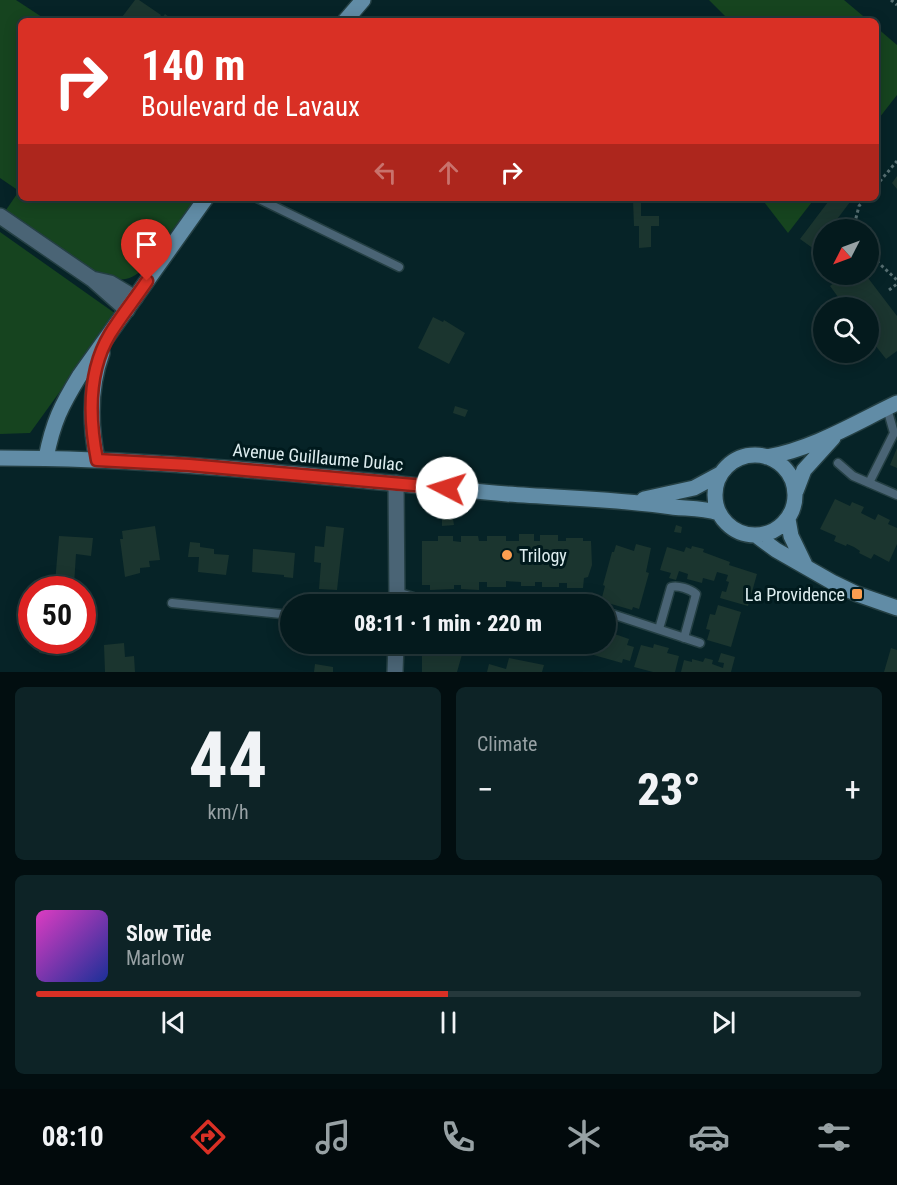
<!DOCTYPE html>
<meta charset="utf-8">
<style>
:root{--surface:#041a1d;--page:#0d2326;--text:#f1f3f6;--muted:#97a1a4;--line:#25383b;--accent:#d93025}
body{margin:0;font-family:"Roboto Condensed",sans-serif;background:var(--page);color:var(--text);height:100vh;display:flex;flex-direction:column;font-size:22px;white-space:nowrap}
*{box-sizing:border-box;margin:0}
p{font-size:20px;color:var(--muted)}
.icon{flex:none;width:33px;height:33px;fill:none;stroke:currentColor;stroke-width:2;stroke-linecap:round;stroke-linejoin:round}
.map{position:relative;height:672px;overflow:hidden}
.sheet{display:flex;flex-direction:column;gap:15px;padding:15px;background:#020e10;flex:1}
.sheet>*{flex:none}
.hud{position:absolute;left:18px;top:18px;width:861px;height:183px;border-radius:9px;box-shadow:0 3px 15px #0003,0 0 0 2px var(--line);background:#d93025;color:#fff;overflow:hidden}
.needle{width:39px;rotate:228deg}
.fabs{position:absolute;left:813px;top:219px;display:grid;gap:12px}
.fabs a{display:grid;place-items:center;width:66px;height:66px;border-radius:50%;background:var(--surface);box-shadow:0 3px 15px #0003,0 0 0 2px var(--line);font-size:30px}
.speed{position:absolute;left:18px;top:576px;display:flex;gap:12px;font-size:30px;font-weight:700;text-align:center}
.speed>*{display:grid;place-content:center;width:78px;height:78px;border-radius:50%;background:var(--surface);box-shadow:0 3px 15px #0003,0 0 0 2px var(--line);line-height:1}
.speed .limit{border:9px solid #d22;background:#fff;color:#111}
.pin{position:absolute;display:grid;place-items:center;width:51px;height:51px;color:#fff;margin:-62px -26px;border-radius:50% 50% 50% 0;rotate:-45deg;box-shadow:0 0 6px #0007}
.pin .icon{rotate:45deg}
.me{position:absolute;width:66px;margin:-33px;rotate:275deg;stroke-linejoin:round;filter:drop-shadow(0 0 4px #0008)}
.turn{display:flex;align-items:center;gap:21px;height:126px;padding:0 24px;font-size:27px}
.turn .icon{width:78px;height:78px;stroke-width:2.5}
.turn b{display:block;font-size:42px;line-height:51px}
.lanes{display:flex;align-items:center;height:57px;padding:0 24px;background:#0003;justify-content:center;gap:30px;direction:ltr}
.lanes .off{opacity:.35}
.big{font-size:45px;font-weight:800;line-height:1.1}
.sheet .widget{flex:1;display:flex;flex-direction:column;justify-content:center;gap:9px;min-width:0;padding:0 21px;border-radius:9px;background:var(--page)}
.sheet .dial{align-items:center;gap:0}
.dial b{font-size:78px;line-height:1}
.song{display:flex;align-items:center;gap:18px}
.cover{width:72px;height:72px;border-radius:9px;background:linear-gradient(135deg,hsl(310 70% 55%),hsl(230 70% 35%))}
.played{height:6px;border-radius:3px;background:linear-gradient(90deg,var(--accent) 50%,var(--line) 50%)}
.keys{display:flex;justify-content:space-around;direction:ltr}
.heat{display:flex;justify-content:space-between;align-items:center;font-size:33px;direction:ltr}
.sheet .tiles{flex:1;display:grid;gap:15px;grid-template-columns:1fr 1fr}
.widget:last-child{grid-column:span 2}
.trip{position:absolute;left:280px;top:594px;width:336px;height:60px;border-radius:30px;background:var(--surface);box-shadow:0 3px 15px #0003,0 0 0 2px var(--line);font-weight:800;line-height:60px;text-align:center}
.tab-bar{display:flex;height:96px;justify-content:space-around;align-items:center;background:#020a0c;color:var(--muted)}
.tab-bar .icon{width:42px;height:42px}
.tab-bar .on{color:var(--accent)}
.tab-bar b{font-size:27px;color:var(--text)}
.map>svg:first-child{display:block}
.green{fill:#16441f}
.building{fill:#1b352f}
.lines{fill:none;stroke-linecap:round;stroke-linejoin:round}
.lane-casing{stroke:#243f43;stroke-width:11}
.street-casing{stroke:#243f43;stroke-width:18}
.secondary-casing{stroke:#243f43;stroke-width:18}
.path{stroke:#576f72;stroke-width:3;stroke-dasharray:3 3;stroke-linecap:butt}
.lane{stroke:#4a6475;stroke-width:8}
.street{stroke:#4a6475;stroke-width:15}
.secondary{stroke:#618ca6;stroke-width:15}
.route-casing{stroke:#8d1f18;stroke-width:15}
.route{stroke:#d93025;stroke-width:10}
.poi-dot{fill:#fb9e50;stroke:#001a1d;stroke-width:2}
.labels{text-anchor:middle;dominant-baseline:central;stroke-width:6;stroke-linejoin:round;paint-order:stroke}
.street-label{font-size:18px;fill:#deeef0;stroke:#001a1d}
.poi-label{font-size:18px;fill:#deeef0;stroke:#001a1d;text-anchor:start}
</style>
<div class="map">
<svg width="897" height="672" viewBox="0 0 897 672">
<rect width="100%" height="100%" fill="#062327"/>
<path class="green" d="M0 0H16L48 21H21V198H197L141 271C129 281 121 280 106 279L6 210 19 191 0 178Z
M709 0H844L869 21H721L725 16Z
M876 27 897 45V95L876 122Z
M761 198H815L788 233Z
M0 232 116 314 30 433 0 434Z"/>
<path class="building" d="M135 0H139L161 15 157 21H119Z
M165 14 169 17 174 21H167L162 18Z
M897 176V189L892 183Z
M831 198H853L829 230H824V236L814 249 800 239Z
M633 200H641V216H659V226H651V247L639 248V226H634Z
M845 274H865L897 316V351L886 359 868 336V308H846L830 286Z
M433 317 443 322 444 320 465 333 449 364 418 348Z
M455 406 468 410 465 417 453 413Z
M897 448V468L890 465Z
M835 499 850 506 852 502 864 507 861 513 875 520 878 514 890 520 888 524 897 528V544L889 562 874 554 871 559 859 553 860 551 854 547 847 544 846 546 834 541 836 536 820 529Z
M442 519H453L454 525 442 526Z
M676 525 682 527 681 533 674 532Z
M155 526 160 560 149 561 150 567 140 568V573L125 577 120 539H123L122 531Z
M326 526 344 528 337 590 319 589 321 563 314 562 315 546 324 547Z
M519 534H534V541H540V535H558V541H566V538H583V541H591L592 565 588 577 584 578 583 588H567V583H559V587H542V582H535V586H521V582L506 581V587H487V582H479V590L461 589V585H454V589L430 590V585H422V541H438V536H453V541L461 542V536H478L479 541H487V536H506V541H519Z
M59 536 93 538 91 556 76 554 74 585 55 583Z
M190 542 200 543V547L214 549V554L229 555 226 575 198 572 199 557H188Z
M636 544 651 548 646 572 649 573 639 609 633 607 632 610 601 601 605 586 603 585 612 552H614L616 545 634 551Z
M692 546 704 549 703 552 730 562 729 565 757 574 748 606 720 598 722 591 726 592 729 582 726 581 728 575 717 572 714 581 703 578 702 583 687 579 688 574 679 571 676 580 669 578 671 573 660 570 667 547 684 552 686 547 691 549Z
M253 549 295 553 293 578 284 577V575L252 572Z
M718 605 741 612 731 647 707 640 710 630 706 629 710 614 715 615Z
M606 631 629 639 627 645 634 647 630 661 623 659 622 663 583 652 585 644H606Z
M40 640H62L59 656 39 653Z
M124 643 125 657 134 656 135 672H105L104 645Z
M367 644H379V649L366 647Z
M422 644H465L457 672H422Z
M654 644 669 648 667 653 679 656 675 672H653L634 667 641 645 653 648Z
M891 648 897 650V672H884Z
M721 653 735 657 731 672H681L684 660 692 662V659L703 662 705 658 713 660 712 664 723 668 724 663 718 662Z
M509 658 544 665 542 672H487L489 664 506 669Z
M315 664 333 667V672H314Z"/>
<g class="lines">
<g class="lane-casing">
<path id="lane" d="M257 198 399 267
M838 463 853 476 897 495
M869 483 894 433 887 408
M397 592 436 604
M172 603 291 615
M450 604H584
M606 612 700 643
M659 629 671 587C678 585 690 589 696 594L684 638"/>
</g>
<g class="street-casing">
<path id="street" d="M0 216 92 279
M127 310 92 279 110 283 135 298
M396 483 397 604
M395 672 396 644"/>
</g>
<g class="secondary-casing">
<path id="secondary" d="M345 21 363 0
M715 495a40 40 0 1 1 80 0a40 40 0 1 1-80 0Z
M767 457C813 449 855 423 897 403
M0 458C169 458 338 479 507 494 560 498 612 499 665 506 683 509 700 507 719 513
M46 458C53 422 61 406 80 375L206 198
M97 460C90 424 89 388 102 353
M796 491 804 470 833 438
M644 499 694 488 720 474
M788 519 791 536 805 565
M757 536 776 550 832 582 857 594 897 608"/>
</g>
<path class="path" d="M891 0 897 5
M876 186 897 161
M853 230 859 206 866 198
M868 253 897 280
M889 290 897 284"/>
<use href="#lane" class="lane"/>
<use href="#street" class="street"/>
<use href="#secondary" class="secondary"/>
</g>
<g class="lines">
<g class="route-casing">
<path id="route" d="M147 281C135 299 121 316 110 334 87 372 89 419 97 460L189 465 447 488"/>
</g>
<use href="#route" class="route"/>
</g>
<g class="poi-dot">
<circle cx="507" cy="555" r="6"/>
<rect x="851" y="588" width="12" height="12" rx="3"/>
</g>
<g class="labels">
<g class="street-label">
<text transform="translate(318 457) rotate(5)">Avenue Guillaume Dulac</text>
</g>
<g class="poi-label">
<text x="519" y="555">Trilogy</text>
<text x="845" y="594" text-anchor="end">La Providence</text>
</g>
</g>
</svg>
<div class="fabs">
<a><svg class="needle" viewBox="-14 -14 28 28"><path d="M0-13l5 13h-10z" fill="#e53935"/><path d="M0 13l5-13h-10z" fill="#97a1a4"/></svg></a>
<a><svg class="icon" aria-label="search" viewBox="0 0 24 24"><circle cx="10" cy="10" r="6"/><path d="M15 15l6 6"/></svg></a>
</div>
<div class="speed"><div class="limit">50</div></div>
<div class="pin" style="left:147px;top:281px;background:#d93025"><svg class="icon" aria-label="arrive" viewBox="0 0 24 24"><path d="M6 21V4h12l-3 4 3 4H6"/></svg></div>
<svg class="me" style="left:447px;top:488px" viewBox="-20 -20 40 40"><circle r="19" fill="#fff"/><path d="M0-13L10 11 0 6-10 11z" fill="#d93025"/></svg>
<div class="trip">08:11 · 1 min · 220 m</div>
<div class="hud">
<div class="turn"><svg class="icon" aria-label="right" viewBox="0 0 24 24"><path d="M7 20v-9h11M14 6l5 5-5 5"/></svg><div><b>140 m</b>Boulevard de Lavaux</div></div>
<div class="lanes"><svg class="icon off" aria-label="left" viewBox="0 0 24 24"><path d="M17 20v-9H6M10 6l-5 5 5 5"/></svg><svg class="icon off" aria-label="ahead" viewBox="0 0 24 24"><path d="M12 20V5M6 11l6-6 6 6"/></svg><svg class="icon" aria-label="right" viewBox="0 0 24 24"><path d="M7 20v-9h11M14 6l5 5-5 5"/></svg></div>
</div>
</div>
<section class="sheet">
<div class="tiles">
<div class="widget dial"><b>44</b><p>km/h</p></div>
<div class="widget"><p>Climate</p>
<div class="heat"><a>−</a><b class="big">23°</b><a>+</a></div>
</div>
<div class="widget">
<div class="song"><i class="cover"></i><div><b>Slow Tide</b><p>Marlow</p></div></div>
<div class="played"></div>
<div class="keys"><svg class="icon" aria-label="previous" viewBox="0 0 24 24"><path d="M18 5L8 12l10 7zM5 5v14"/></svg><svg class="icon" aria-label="pause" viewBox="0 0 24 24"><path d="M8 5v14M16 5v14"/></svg><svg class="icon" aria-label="next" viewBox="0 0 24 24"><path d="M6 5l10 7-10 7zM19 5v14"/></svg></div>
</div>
</div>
</section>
<nav class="tab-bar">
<b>08:10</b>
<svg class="icon on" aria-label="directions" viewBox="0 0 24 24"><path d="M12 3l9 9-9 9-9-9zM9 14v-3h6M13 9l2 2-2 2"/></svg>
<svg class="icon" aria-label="music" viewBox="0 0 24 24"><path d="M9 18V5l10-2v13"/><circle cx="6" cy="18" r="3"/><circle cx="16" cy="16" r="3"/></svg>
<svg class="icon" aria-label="phone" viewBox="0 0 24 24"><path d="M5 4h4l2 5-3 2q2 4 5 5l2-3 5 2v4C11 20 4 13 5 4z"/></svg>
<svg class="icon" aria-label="climate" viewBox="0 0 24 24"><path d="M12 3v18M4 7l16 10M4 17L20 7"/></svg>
<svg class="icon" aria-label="car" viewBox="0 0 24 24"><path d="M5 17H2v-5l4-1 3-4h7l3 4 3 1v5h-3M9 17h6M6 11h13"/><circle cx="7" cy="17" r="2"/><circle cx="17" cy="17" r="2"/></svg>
<svg class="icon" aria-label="filters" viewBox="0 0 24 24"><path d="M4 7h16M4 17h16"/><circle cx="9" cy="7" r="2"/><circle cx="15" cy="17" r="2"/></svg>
</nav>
